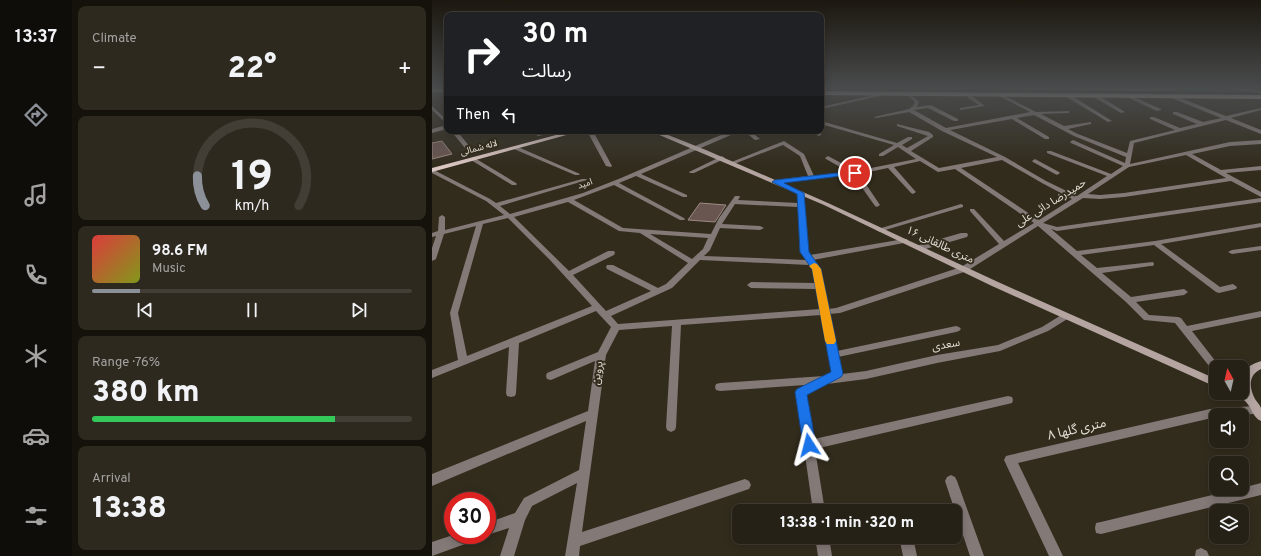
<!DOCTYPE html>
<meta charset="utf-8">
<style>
:root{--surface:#262116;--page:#2e291f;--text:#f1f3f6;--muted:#a4a3a1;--line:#423e35;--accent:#8c9099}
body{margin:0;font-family:Overpass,"Noto Sans Arabic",sans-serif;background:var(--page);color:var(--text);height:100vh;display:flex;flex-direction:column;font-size:15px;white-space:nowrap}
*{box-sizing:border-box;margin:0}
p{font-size:13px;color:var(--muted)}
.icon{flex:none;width:22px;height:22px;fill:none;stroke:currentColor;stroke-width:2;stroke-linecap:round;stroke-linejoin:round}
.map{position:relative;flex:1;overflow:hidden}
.panel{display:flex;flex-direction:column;gap:6px;padding:6px;background:#15120c;width:360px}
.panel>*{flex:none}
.guide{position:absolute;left:12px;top:12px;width:380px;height:122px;border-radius:8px;box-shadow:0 2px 10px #0003,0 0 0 1px var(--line);background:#202124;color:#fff;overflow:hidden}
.needle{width:26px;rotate:352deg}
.buttons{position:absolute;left:777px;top:360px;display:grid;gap:8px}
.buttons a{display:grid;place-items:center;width:40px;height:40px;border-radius:8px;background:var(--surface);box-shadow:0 2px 10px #0003,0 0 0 1px var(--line);font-size:20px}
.speed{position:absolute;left:12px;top:492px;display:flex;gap:8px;font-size:20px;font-weight:700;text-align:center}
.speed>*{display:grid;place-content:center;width:52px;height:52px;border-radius:50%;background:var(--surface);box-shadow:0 2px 10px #0003,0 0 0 1px var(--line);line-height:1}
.speed .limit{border:6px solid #d22;background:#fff;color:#111}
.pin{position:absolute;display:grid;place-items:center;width:34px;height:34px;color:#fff;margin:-17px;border:2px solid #fff;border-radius:50%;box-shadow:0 1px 4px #0007}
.me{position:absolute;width:44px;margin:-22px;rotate:351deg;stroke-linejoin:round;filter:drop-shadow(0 0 3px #0008)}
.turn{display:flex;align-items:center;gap:14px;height:84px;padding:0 12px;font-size:18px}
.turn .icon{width:52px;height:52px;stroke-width:2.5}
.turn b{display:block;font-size:28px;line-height:34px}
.then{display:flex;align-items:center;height:38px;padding:0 12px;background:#0003;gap:8px;font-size:15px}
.big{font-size:30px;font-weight:800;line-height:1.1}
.panel .widget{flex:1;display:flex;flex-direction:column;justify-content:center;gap:6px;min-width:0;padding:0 14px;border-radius:8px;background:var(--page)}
.panel .dial{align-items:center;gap:0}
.dial svg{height:104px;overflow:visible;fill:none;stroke:var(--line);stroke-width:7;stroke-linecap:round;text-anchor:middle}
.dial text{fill:var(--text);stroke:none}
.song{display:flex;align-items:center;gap:12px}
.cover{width:48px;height:48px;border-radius:6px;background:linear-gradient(135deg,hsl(0 70% 55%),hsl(70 70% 35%))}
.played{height:4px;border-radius:2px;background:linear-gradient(90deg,var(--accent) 15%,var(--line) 15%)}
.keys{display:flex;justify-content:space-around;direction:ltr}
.heat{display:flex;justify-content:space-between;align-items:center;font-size:22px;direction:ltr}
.charge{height:6px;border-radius:3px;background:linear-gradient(90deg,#34c759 76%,var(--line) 0)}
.trip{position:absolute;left:300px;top:504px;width:230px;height:40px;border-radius:8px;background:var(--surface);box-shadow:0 2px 10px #0003,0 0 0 1px var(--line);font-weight:800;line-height:40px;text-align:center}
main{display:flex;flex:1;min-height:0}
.dock{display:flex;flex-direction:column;width:72px;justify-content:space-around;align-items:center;background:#0f0d09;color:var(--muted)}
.dock .icon{width:28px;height:28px}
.dock .selected{color:var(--accent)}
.dock b{font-size:18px;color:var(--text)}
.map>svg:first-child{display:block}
.green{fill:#3a573a}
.building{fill:#695651;stroke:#9f8a84}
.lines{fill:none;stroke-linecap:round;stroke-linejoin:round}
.street{fill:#837977;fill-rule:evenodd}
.secondary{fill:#b4a5a1;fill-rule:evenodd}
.primary{fill:#dac6c2;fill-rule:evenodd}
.route{fill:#1a73e8;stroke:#114b97}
.slow{fill:#f59e0b}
.labels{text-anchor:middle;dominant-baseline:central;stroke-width:4;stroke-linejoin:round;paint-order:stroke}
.far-street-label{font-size:9px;fill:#e2ded4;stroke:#322c1d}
.street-label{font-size:11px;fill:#e2ded4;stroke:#322c1d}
.near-street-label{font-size:13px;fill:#e2ded4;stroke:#322c1d}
</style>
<main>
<nav class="dock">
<b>13:37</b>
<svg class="icon selected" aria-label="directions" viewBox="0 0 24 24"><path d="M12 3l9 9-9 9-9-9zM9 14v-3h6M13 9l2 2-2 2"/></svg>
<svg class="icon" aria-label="music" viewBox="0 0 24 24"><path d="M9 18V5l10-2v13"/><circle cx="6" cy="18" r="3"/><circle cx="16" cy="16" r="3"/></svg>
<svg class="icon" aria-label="phone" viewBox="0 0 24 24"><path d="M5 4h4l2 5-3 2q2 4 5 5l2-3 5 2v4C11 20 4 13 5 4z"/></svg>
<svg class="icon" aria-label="climate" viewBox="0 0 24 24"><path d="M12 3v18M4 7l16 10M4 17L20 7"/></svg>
<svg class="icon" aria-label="car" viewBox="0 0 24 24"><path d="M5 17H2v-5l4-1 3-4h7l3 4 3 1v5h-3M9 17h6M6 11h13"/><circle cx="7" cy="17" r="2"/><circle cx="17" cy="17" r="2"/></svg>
<svg class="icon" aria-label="filters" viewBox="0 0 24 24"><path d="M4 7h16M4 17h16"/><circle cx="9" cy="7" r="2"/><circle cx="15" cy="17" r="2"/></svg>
</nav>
<section class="panel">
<div class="widget"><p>Climate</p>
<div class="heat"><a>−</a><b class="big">22°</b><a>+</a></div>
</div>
<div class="widget dial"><svg viewBox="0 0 100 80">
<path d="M14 69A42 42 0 1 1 86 69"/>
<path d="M14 69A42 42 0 0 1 8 46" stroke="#8c9099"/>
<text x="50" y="56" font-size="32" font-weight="700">19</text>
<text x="50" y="72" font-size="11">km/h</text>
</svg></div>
<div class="widget">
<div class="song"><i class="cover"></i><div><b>98.6 FM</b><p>Music</p></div></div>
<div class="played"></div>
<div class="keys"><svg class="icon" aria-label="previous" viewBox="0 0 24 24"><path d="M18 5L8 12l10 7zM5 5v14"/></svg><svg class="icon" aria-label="pause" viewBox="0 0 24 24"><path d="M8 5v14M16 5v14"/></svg><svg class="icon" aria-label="next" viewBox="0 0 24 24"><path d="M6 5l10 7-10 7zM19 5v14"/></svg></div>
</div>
<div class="widget"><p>Range · 76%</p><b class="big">380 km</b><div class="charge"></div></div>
<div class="widget"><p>Arrival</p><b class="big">13:38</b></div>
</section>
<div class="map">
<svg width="829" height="556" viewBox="0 0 829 556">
<rect width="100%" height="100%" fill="#322c1d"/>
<path class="green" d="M751 88H785L821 92H746L751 90Z"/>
<path class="building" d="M10 141 20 154 0 159V143Z
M268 203 294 205 283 222 256 220Z"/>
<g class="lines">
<path class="street" d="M446 94 448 95V96L389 109V107Z
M633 94H637L680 121 676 122 633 96Z
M660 94H664L693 112 689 113 660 96Z
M479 95 487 102 485 107 499 105 526 119V121H522L496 108 482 110 514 128 598 112 569 97V96L571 95 604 112 637 111V113H635L609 114 632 126 659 122V124L636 129 646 134 695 153 698 141 743 130 718 119V117H722L748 128 765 124 741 114V112H745L771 122 789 118 737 97V95H741L794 116 829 108V110L799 118 829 130V134L794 120 702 143 698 164 798 142 829 140V144L798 146 760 154 789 170 829 166V170L794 173 829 192V197L799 181 692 197 668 199 651 198 611 223 625 227 829 198V202L625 231 619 229 645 251 723 241 829 223V227L729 244 788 287 801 284 805 287 804 289 787 293 784 292 722 245 649 255 665 268 721 262 722 264 721 266H718L670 273 699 297 752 289 756 292 752 295 704 302 717 315 746 317 749 318 755 326 829 311V317L760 331 788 367H784V372L781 371 743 323 712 320 694 302 606 226 535 271 408 313 397 314 405 351 524 326 527 327 529 329 527 331 524 332 406 357 410 374 434 371 505 355 566 345 610 327 631 314H637L638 316 637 318 616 331 568 351 505 363 434 379 395 384 374 394 382 439 576 396 580 397 581 400 580 403 576 404 383 449 393 511H381L364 392 365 389 373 385 288 391 284 390 283 387 284 384 288 383 392 376 400 372 389 315 249 325 244 427 243 430 239 432 235 430 234 427 240 326 187 330 174 355 150 532 313 479 317 481 319 485 317 489 148 546 147 556H133L145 483 100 506 93 520 82 556H68L77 528 55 535H54H55V523L83 513 92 498 147 470 154 421 0 486V474L156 411 163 361 119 380 115 379 114 376 115 373 166 352 179 327 164 311 87 343 84 393 83 396 79 397 75 396 74 393 77 347 0 378V370L26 360 18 313 44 226 12 234 4 259 0 261V248L4 236 0 237V233L6 231 7 217 10 215 13 217V230L72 215 54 201 0 173V169L58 199 64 203 150 179H154L155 180 68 206 78 214 151 193 189 178 284 137 300 131H308L209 174 255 195V197H251L204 176 187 183 252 218 253 219 252 220H248L182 185 142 200 191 228 279 234 287 218 303 196H307L308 197 306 200 366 203V193L369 191 372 193 376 252 378 255 472 239H475L476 241 475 243H472L381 260 388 269 396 309 404 308 529 267 567 244 538 211V209H542L572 241 602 223 523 169 506 172 488 161 462 167 483 191 484 192 481 194 479 193 456 168 427 174 448 205 445 207 443 206 421 175 341 183 340 182 343 180 376 176 368 156 351 145 302 164 297 163 352 141 372 154 382 176 417 172 394 159 393 158 396 156 424 171 484 159 466 147 451 156H447V154L462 145 389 124V121L465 143 476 137H480V139L470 145 475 148 496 136 465 126V124L497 132 501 135V137L479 151 507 168 565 157 510 131 477 112 444 118 442 117 477 109 481 106 483 102 477 96ZM602 115 642 136 694 157 693 163 641 140 638 142 639 143 691 166 679 174 619 151H615V153L675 176 645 196 614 181 573 157 518 130 580 119 613 139H617V137L585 118ZM754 155 794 178 692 193 668 195 656 194 697 167ZM570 160 610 183 640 199 607 220 529 168ZM136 202 187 231 208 233 256 263 234 284 226 288 181 265H175L174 267 175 269 219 291 174 311 141 275 182 255 183 253 182 251H176L137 271 82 217ZM303 204 366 207 368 252 374 260 272 256 278 250 288 228 328 230 332 228 328 226 290 224ZM76 218 118 260 160 306 35 356 26 313 51 224ZM218 234 276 238 271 249 260 259ZM268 260 377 265 380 269 383 283 319 282 315 285 319 288 384 289 388 309 186 324 179 316 240 288Z
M697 95 729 109V110L725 111 695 97V96Z
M536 96H540L553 106 528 110V108L547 105 536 98Z
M0 106 15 120V124L0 110Z
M15 125V129L0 133V129Z
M19 131H25L42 152V154H38Z
M100 131H106L111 135 106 136Z
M155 131H161L180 166 179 167 174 166Z
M312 131H318L328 139 323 140Z
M374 131H382L390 134 387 136Z
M82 147H86L148 174 147 175H143L82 149Z
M290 156 293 158 292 159 262 173H258L257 172Z
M41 157 84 183 85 184 84 185H80L39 160 38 159Z
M603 159 627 172 628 173 625 175 623 174 601 162 600 161Z
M529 204 531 205V207L450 231 448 232 444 230 446 229Z
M529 233H535L536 235 535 237 490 250H487L483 248 484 246Z
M829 246V250L800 254 796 252 800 250Z
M823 406 827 407 828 410 827 413 823 414 784 415V417L586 463 631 556H617L572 460 574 456 578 455 778 409Z
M519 475 523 477 525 481 552 556H538L513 481 515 477Z
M829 483V495L669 534 664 533 663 528 664 523 669 522 805 489H810V488Z
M21 535H46L44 540 0 556V542Z
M383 537H397L400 556H386Z
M467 537H481L485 556H471Z
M769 548 775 551 777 556H763L764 550Z"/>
<path class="secondary" d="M521 88H540L538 89H523Z
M572 88H750L739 91 574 89Z
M791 88H803L829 91V93Z
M218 131H226L274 150 396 203 566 282 784 379V387L560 286 392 205Z
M829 361V369C816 375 817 388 823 399 825 402 828 405 829 408 829 411 829 417 829 421 821 418 820 408 814 402 811 398 804 399 801 393H810C810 374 809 368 829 361Z"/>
<path class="primary" d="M0 88 15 89V93L0 92Z
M389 91 829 95V99L389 95Z
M139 131H149L0 172V168Z"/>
</g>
<linearGradient id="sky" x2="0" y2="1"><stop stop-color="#1c1810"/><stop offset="0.53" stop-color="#494b4c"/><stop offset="1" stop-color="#494b4c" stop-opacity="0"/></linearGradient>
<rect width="829" height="166" fill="url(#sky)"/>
<path class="route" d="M423 171H425V174L352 183 372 193 377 252 389 269 411 374 409 377 375 395 384 445 382 449 377 451 373 449 371 445 363 392 365 389 399 372 380 269 368 252 365 194 340 182 343 180Z"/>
<path class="slow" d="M382 263 385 264 389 269 404 341 402 344H395L393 341 380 269 377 266Z"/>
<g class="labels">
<g class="far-street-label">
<text transform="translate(47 148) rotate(-15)">لاله شمالی</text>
<text transform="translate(153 184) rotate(-19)">امید</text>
</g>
<g class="street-label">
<text transform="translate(619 203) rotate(-32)">حمیدرضا دائی علی</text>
<text transform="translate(508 245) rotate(25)">۱۶ متری طالقانی</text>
<text transform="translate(514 345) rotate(-10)">سعدی</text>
<text transform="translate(166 373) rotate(-81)">پروین</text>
</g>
<g class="near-street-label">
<text transform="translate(645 430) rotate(-13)">۸ متری گلها</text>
</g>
</g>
</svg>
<div class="buttons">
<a><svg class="needle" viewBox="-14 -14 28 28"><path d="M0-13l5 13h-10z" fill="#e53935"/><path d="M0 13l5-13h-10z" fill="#a4a3a1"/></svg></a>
<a><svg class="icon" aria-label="sound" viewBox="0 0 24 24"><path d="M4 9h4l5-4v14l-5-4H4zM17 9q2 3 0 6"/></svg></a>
<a><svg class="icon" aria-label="search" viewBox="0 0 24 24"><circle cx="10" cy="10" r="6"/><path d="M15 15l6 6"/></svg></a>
<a><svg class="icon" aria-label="layers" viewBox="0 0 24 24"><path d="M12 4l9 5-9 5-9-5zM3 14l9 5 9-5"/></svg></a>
</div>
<div class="speed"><div class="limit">30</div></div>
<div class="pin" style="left:423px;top:173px;background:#d93025"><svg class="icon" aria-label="arrive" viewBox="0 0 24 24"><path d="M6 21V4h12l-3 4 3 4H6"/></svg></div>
<svg class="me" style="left:377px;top:445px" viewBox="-20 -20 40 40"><path d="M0-17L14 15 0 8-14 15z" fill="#1a73e8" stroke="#fff" stroke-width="4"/></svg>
<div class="trip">13:38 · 1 min · 320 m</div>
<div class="guide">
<div class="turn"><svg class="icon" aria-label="right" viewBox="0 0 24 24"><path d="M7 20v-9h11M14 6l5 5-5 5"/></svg><div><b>30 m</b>رسالت</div></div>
<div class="then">Then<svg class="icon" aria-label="left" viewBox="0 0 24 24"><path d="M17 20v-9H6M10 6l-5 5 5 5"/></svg></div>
</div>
</div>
</main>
